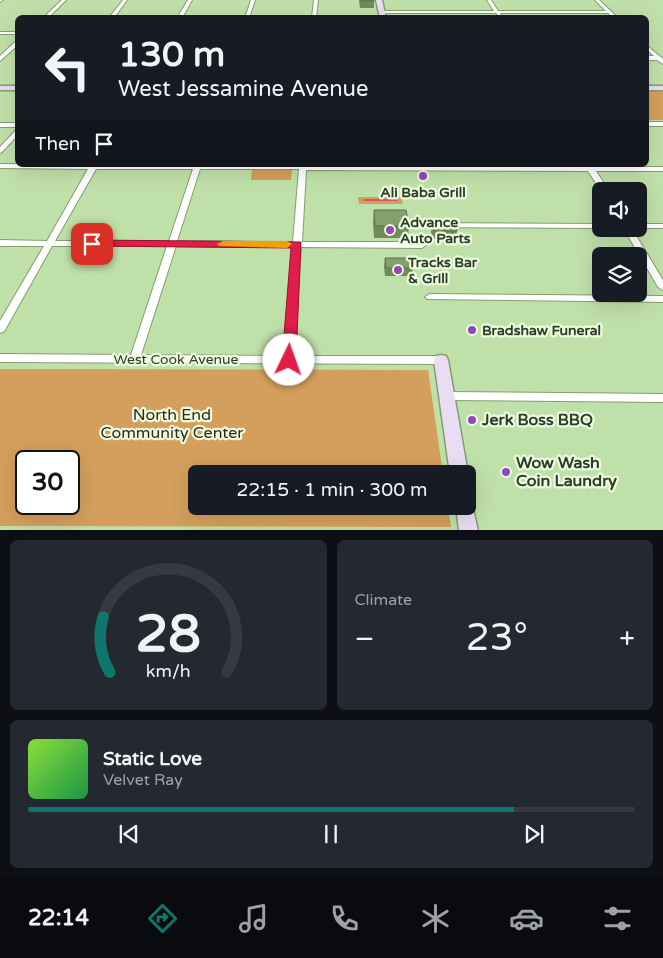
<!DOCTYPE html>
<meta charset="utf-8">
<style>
:root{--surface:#171b24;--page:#242831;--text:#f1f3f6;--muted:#9ea1a6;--line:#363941;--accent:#0f766e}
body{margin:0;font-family:"Varela Round",sans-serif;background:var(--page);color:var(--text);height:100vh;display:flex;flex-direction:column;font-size:19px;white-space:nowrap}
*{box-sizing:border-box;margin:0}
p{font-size:16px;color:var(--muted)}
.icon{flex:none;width:28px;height:28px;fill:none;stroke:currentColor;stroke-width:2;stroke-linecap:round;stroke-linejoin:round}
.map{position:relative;height:530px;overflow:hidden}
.drawer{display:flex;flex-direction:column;gap:10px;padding:10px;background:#0d0f14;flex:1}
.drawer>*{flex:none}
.top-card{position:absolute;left:15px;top:15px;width:634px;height:152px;border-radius:8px;box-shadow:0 5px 20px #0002;background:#171b24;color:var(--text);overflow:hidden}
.controls{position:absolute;left:592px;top:182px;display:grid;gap:10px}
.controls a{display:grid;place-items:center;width:55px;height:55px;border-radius:8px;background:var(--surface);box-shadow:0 5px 20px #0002;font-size:25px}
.speed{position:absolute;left:15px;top:450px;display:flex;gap:10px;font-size:25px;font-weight:700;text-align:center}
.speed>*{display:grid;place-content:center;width:65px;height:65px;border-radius:50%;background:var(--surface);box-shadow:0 5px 20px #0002;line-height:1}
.speed .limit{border:2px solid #111;border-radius:8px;background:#fff;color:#111}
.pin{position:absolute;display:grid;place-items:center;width:42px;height:42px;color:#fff;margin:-21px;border-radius:10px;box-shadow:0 2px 8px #0006}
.me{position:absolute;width:55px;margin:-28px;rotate:3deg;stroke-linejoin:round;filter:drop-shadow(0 0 4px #0008)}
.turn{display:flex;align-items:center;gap:18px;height:105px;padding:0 20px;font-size:22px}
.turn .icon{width:65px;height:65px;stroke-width:2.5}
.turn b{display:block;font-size:35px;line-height:42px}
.then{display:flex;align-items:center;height:48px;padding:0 20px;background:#0003;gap:10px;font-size:19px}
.big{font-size:38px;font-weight:600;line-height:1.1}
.drawer .card{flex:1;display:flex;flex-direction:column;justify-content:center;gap:8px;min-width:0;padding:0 18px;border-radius:8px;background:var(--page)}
.drawer .dial{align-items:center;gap:0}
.dial svg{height:130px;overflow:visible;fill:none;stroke:var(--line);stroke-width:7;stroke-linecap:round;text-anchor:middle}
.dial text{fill:var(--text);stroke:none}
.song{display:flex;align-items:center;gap:15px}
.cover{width:60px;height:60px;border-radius:8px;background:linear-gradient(135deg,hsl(90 70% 55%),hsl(140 70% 35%))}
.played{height:5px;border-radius:2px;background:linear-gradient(90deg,var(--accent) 80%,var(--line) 80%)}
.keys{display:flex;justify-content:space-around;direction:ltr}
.heat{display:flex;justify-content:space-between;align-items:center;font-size:28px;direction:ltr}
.drawer .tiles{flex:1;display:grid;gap:10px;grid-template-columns:1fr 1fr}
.card:last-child{grid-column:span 2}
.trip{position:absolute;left:188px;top:465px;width:288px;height:50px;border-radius:8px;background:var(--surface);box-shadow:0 5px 20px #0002;font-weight:600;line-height:50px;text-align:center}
.tab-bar{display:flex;height:80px;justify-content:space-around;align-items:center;background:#090b0e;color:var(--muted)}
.tab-bar .icon{width:35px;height:35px}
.tab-bar .active{color:var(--accent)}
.tab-bar b{font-size:22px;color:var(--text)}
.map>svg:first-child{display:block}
.green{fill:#d49f5c;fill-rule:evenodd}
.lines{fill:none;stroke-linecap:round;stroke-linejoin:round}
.stream{stroke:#d5576e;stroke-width:2}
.street-casing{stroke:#829f6b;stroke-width:2}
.secondary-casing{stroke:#829f6b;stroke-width:3}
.street{fill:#fff;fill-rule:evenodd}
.secondary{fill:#eaddf3;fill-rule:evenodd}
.wall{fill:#728a5e}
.building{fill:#84a16d;stroke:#5c714c}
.route{fill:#e11d48;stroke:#92132f}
.slow{fill:#f59e0b}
.poi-dot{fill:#9348ba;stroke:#ebfbdf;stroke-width:2}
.labels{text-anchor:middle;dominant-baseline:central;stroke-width:4.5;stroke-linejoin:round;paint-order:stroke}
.poi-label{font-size:14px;font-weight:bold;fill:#2f3b25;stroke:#ebfbdf;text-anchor:start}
.street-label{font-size:14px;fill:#2f3b25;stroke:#ebfbdf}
.near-park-label{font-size:16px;fill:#362715;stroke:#ebfbdf}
.near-poi-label{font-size:16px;font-weight:bold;fill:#2f3b25;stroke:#ebfbdf;text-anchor:start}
</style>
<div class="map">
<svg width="663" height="531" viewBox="0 0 663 531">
<rect width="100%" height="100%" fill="#c0e0a9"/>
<path class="green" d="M646 91H663V120H646Z
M252 170H292L291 180H251Z
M358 197H401L403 204H359Z
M0 369 428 370 443 474H196V506H448L451 527 0 526ZM26 461H69V504H26Z"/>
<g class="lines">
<path class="stream" d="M364 200H397"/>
<g class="street-casing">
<path id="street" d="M0 0H3L0 2Z
M62 0H66L48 18H43Z
M123 0H127L114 18H109Z
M188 0H192L182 18H177Z
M251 0H255L249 18H245Z
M314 0H318L316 18H312Z
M487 0H491L498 11H606L595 0H599L618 18H613L608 13H500L501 15 499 16 496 13H382L380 12 382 11H494Z
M0 32H18V34H0Z
M16 41H18V45L0 61V56Z
M646 45 663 59V64L657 60H646V56H654L646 49Z
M646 122H663V126H646Z
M0 123H18V127H0Z
M18 128V135L2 152 0 153V147Z
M0 164 586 167V165H592L593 167H663V171H596L609 191H601L588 171 306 170 302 242H422L426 245 422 248 301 247 294 356H441L445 357 446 360 445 363 441 364 0 362V354L131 355 167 246H52L5 330 3 332 0 333V321L44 246H0V240L47 241 88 169 0 168ZM96 169H193L169 241H55ZM200 169H299L293 242 177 241ZM176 246 293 247 284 356 141 355Z
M415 223 601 224V228L418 227 414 225Z
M639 224H663V228H639Z
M624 229H632L663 280V290L658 287Z
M430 294 663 296V302L427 299 425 297Z
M446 392 663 394V402L446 400 442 399 441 396 442 393Z"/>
</g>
<g class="secondary-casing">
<path id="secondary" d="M376 0H382L386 18H380Z
M0 86H18V90H0Z
M646 86H663V90H646Z
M441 355 446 356 448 360 468 474 466 477V474H450L434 360 436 356Z
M466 499 471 500 478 531H459L456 506H466Z"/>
</g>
<use href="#street" class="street"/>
<use href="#secondary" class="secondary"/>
</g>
<path class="wall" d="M359 0H374V8H360Z
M374 210 409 226 408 238H374L373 222Z
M432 223 457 231 456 239H433L431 232Z
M385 258 413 268 412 276H385L384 267Z"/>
<path class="building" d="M360 0H374V1H360Z
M374 210H406L409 226H375Z
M432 223H455L457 231H434Z
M385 258H412L413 268H386Z"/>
<path class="route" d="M92 240 301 242 296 360 294 363H284L282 360 291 248 89 246 87 244Z"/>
<path class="slow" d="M223 241H287L292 244 287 248 219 246 217 244Z"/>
<g class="poi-dot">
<circle cx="423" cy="176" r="5"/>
<circle cx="390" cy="230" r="5"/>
<circle cx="398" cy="270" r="5"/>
<circle cx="472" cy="330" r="5"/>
<circle cx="472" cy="420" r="5"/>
<circle cx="506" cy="472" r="5"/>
</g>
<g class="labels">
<g class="poi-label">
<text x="423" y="192" text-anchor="middle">Ali Baba Grill</text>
<text x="400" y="222">Advance<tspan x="400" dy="16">Auto Parts</tspan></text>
<text x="408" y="262">Tracks Bar<tspan x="408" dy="16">&amp; Grill</tspan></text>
<text x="482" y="330">Bradshaw Funeral</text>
</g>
<g class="street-label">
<text x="176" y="359">West Cook Avenue</text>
</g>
<g class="near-park-label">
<text x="172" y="415">North End<tspan x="172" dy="18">Community Center</tspan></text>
</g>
<g class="near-poi-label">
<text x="482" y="420">Jerk Boss BBQ</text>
<text x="516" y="463">Wow Wash<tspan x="516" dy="18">Coin Laundry</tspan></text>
</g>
</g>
</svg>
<div class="controls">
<a><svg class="icon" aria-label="sound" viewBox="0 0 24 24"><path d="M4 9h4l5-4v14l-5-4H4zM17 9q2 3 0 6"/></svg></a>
<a><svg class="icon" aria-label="layers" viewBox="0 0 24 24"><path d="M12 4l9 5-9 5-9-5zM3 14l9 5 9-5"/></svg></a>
</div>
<div class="speed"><div class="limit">30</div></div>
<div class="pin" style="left:92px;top:244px;background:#d93025"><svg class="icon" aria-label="arrive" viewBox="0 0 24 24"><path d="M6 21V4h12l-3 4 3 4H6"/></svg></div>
<svg class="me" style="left:289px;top:360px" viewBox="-20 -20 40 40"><circle r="19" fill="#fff"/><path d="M0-13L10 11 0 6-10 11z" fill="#e11d48"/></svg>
<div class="trip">22:15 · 1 min · 300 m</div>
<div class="top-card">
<div class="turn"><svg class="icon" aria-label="left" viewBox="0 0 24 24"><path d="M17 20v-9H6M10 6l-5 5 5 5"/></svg><div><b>130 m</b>West Jessamine Avenue</div></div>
<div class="then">Then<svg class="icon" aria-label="arrive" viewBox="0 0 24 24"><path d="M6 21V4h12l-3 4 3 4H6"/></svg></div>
</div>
</div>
<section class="drawer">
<div class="tiles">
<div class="card dial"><svg viewBox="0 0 100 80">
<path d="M14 69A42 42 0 1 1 86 69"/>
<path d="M14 69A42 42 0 0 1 10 35" stroke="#0f766e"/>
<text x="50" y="56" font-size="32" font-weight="700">28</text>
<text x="50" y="72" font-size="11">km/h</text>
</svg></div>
<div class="card"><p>Climate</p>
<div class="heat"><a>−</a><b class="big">23°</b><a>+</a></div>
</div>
<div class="card">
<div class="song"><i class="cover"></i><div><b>Static Love</b><p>Velvet Ray</p></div></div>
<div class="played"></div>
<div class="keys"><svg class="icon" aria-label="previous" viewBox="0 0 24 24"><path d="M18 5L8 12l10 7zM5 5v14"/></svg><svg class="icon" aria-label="pause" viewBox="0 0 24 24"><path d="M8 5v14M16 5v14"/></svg><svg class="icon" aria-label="next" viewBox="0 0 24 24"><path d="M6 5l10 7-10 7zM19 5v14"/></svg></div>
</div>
</div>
</section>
<nav class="tab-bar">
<b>22:14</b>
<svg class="icon active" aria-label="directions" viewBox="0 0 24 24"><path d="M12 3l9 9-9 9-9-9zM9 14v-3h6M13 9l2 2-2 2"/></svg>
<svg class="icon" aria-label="music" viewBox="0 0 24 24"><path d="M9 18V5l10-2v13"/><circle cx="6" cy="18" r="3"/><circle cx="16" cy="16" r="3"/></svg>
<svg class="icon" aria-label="phone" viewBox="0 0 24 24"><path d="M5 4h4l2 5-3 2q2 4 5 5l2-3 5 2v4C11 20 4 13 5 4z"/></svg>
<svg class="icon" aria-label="climate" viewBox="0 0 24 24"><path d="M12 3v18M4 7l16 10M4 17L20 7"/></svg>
<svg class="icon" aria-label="car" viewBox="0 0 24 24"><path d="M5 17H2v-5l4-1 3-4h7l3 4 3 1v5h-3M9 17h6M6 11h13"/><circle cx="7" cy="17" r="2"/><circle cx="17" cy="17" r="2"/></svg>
<svg class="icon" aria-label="filters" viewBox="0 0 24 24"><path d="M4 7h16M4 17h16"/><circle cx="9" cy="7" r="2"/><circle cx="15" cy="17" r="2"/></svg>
</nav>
